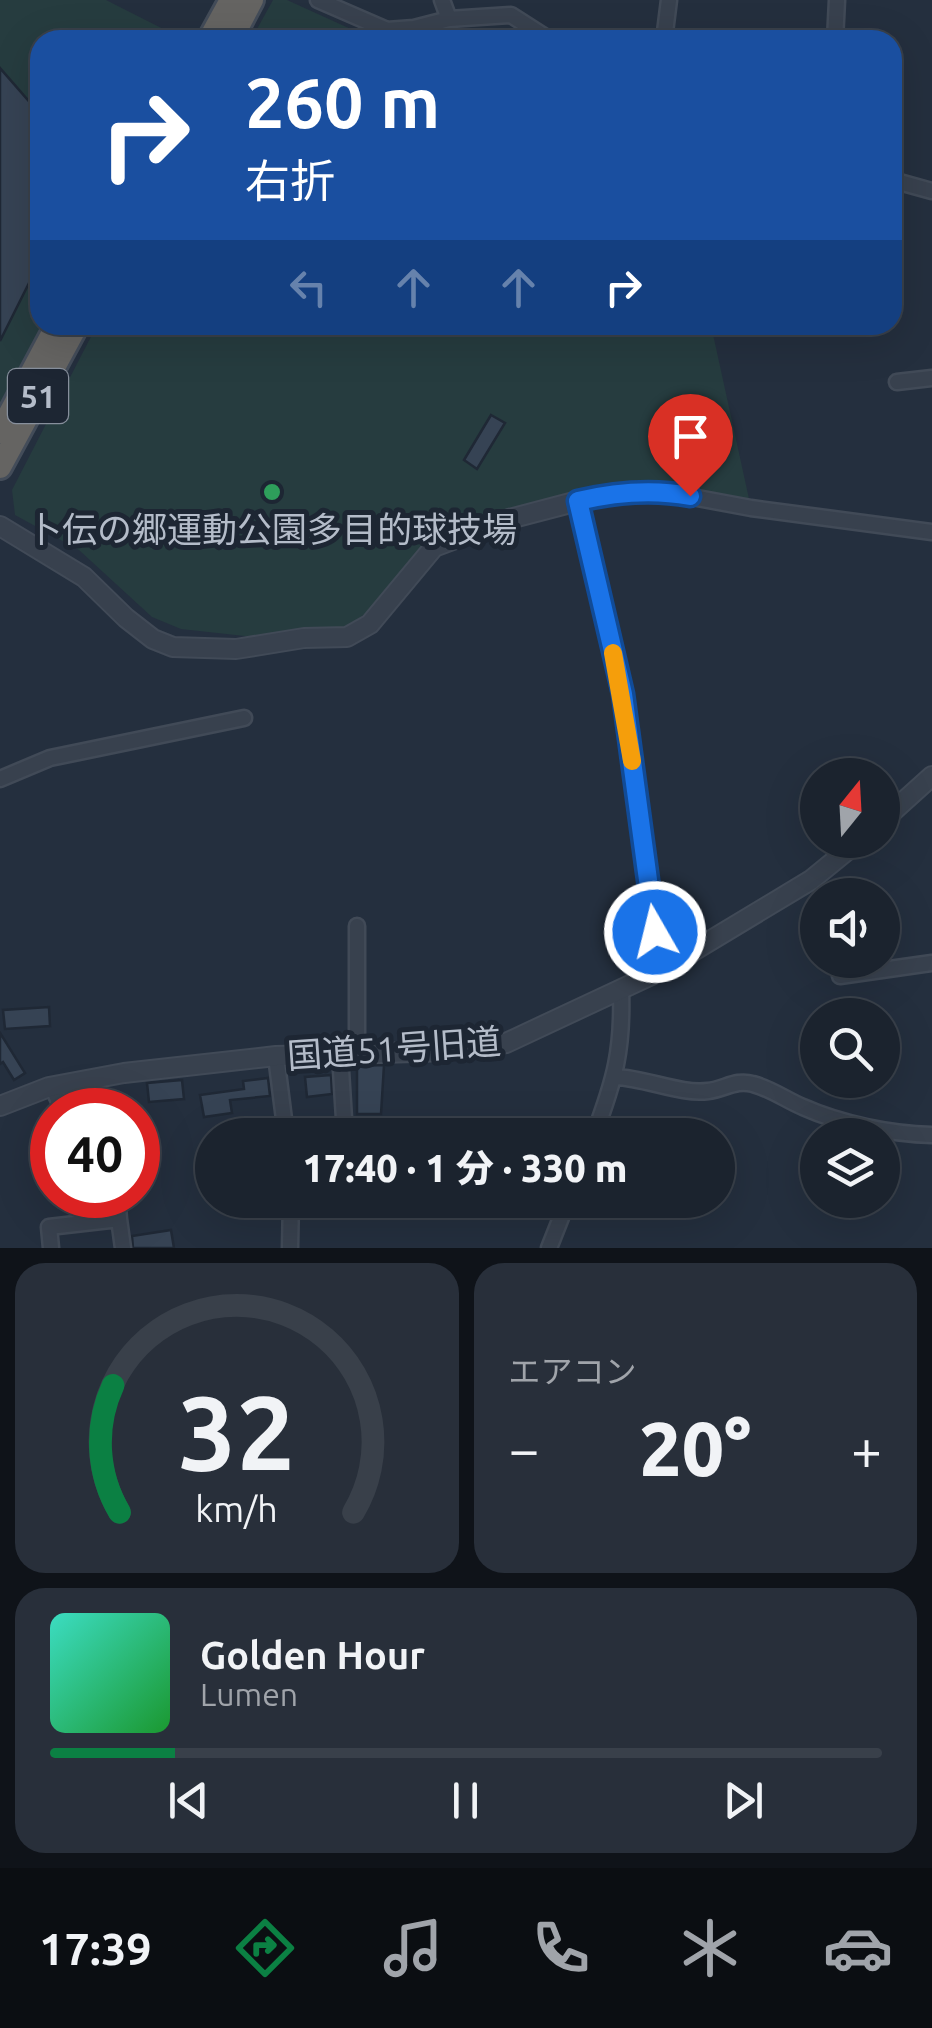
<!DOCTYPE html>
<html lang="ja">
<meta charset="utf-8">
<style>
:root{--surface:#1b232e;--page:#282f3a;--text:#f1f3f6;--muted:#a0a4aa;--line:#39404a;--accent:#0b8043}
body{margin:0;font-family:Ubuntu,"Noto Sans JP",sans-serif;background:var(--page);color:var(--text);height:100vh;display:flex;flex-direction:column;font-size:38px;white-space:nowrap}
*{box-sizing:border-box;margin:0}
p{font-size:32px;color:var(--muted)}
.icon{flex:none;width:55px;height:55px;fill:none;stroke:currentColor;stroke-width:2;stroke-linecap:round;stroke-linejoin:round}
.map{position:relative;height:1248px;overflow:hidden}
.panel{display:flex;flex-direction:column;gap:15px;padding:15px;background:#0f1319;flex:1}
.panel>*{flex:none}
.top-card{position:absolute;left:30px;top:30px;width:872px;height:305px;border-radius:30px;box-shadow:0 10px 40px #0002,0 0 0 2px var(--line);background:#1a4fa0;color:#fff;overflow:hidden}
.needle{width:65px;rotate:18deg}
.fabs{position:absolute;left:800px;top:758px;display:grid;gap:20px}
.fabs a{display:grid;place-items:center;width:100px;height:100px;border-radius:50%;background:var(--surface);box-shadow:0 10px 40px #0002,0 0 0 2px var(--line);font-size:50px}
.speed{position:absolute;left:30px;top:1088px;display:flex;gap:20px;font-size:50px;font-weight:700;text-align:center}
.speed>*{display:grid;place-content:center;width:130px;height:130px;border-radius:50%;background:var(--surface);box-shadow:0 10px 40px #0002,0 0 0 2px var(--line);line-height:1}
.speed .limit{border:15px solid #d22;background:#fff;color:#111}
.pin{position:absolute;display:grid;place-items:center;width:85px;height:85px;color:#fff;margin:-102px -42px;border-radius:50% 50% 50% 0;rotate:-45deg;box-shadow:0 0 10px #0007}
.pin .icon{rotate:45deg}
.me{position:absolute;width:110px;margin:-55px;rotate:352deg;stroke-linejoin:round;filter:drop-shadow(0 0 8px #0008)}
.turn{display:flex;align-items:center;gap:35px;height:210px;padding:0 50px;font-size:45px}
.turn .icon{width:130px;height:130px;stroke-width:2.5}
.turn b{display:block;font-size:70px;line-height:85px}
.lanes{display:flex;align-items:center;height:95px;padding:0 50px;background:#0003;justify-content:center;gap:50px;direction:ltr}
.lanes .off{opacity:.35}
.big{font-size:75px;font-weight:800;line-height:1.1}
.panel .widget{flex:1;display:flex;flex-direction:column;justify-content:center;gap:15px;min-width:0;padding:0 35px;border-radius:30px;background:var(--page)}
.panel .dial{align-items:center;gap:0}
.dial svg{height:260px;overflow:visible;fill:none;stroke:var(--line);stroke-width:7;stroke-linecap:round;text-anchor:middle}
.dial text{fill:var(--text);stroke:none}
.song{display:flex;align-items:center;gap:30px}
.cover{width:120px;height:120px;border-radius:15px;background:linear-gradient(135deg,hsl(170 70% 55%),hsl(130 70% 35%))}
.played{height:10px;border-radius:5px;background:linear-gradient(90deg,var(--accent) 15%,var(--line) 15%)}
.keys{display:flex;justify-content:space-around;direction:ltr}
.heat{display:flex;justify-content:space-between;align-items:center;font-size:55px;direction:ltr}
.panel .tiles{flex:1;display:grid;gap:15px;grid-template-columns:1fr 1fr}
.widget:last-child{grid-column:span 2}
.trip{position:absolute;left:195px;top:1118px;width:540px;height:100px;border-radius:50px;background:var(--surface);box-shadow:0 10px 40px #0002,0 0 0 2px var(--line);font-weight:800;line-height:100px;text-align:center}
.menu{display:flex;height:160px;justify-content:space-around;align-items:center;background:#0b0e12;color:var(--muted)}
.menu .icon{width:70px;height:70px}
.menu .current{color:var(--accent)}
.menu b{font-size:45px;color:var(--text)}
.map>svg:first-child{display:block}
.green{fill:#263c3f}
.building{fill:#364354;stroke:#1f2835;stroke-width:2.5}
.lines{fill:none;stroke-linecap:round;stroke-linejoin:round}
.minor-casing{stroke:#414a57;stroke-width:19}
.tertiary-casing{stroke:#414a57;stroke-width:22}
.trunk-casing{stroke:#434c59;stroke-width:28}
.minor{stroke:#38414e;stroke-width:14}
.tertiary{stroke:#38414e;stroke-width:18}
.trunk{stroke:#656462;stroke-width:22}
.route-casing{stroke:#114b97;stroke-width:25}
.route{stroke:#1a73e8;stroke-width:18}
.slow{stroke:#f59e0b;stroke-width:18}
.leisure-dot{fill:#2e9e5b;stroke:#1d2633;stroke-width:4}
.labels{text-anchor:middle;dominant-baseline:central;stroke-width:10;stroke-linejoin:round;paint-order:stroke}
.shield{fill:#1d2633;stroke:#878f9c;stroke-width:2.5}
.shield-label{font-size:32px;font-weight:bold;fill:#b4bcc9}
.poi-label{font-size:35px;fill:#b4bcc9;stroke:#1d2633}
.street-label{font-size:35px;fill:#b4bcc9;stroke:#1d2633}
</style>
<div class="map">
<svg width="932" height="1248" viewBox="0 0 932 1248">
<rect width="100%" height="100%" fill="#242f3e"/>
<path class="green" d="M0 0H106L185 40H40V325H46L0 410Z
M273 0H287L375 40H251Z
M97 325H711L751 508 660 491 608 494 438 532 375 606 346 628 271 639 181 629 152 617 79 550 15 515 12 490Z"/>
<path class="building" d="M0 68 40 114V261L0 341Z
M491 415 505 423 477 469 464 460Z
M49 1007 50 1026 5 1029 3 1010Z
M0 1033 25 1073 14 1080 3 1062 0 1064Z
M384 1065 381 1114H357V1066Z
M331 1075 332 1094 307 1097 305 1077Z
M268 1078 270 1096 230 1100 232 1113 204 1117 200 1095 244 1089 243 1081Z
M182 1080 184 1099 149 1102 147 1083Z
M171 1230 174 1248H133L132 1236Z"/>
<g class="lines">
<g class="minor-casing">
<path id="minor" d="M318 0 387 30 414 28 449 19 511 15 550 40
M442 0 449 19
M664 40 669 0
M835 40 837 0
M892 180 932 191
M897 382 932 378
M578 501 608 494 660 491 751 508 932 532
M0 779 50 758 244 718
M840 976 932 963
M357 1053V926
M340 1054 345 1135
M276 1056 286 1135
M616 1077C645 1078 682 1095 708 1091 725 1089 736 1079 753 1084 772 1089 786 1100 803 1107 841 1124 891 1134 932 1135
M52 1086 63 1110
M594 1135C615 1079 623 1050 621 990
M117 1195 119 1219
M291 1209 315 1200
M51 1248 49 1227 119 1219 123 1248
M290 1248 291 1200
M549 1248 568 1200"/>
</g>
<g class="tertiary-casing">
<path id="tertiary" d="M0 526 84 577 126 618 153 639 173 647 236 649 304 638 347 637 370 624 434 547 509 519 578 501 623 694 660 971
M882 821 932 776
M0 1106 49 1087 124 1073 276 1056 450 1051 506 1043 660 971 811 880 860 840"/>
</g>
<g class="trunk-casing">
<path id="trunk" d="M209 40 231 0
M231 40 252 0
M0 432 57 325
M0 467 77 325"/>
</g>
<use href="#minor" class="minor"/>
<use href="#tertiary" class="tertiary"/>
<use href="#trunk" class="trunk"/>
</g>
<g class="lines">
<g class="route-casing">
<path id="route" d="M655 932 623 694 578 501C616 492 652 489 690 496"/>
</g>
<use href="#route" class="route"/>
<path class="slow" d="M613 653 632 761"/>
</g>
<circle class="leisure-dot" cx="272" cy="492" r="10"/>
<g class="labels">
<rect class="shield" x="8" y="369" width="60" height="54" rx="8"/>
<g class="shield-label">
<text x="38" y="396">51</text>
</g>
<g class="poi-label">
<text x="272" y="529">卜伝の郷運動公園多目的球技場</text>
</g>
<g class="street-label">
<text transform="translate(394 1048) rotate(-4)">国道51号旧道</text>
</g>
</g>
</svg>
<div class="fabs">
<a><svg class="needle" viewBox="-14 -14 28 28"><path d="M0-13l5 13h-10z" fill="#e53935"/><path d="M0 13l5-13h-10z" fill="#a0a4aa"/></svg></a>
<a><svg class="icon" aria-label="sound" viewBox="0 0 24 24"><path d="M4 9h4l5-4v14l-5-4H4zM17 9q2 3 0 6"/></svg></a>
<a><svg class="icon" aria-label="search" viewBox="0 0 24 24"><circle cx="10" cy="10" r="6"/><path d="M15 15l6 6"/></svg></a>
<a><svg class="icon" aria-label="layers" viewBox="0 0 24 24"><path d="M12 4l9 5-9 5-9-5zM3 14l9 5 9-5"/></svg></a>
</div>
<div class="speed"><div class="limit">40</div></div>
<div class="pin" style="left:690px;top:496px;background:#d93025"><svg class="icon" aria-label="arrive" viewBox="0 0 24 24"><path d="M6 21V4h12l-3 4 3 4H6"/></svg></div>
<svg class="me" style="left:655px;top:932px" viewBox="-20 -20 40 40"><circle r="17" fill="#1a73e8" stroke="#fff" stroke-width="3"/><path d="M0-11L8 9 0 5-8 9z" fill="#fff"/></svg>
<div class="trip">17:40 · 1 分 · 330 m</div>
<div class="top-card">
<div class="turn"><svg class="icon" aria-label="right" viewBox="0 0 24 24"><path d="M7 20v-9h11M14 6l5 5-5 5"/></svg><div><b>260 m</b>右折</div></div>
<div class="lanes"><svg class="icon off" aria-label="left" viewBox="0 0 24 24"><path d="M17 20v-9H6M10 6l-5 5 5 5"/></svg><svg class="icon off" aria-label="ahead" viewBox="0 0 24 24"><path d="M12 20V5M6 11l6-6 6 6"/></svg><svg class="icon off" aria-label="ahead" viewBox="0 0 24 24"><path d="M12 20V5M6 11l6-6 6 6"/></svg><svg class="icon" aria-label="right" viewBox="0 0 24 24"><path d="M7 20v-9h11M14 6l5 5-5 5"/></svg></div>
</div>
</div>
<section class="panel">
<div class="tiles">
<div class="widget dial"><svg viewBox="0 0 100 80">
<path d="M14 69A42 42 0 1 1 86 69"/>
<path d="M14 69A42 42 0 0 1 12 30" stroke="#0b8043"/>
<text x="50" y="56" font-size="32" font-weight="700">32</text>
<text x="50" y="72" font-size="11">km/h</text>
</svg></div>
<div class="widget"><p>エアコン</p>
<div class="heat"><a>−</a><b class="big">20°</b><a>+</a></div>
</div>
<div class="widget">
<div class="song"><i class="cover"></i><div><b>Golden Hour</b><p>Lumen</p></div></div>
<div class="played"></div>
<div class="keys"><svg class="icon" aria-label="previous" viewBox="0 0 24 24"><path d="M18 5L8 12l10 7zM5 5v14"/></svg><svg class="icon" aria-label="pause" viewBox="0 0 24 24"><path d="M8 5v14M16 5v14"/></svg><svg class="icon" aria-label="next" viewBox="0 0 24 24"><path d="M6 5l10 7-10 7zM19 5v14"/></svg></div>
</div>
</div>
</section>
<nav class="menu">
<b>17:39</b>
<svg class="icon current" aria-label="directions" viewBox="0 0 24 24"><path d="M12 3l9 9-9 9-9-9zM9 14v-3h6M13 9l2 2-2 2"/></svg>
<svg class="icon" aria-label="music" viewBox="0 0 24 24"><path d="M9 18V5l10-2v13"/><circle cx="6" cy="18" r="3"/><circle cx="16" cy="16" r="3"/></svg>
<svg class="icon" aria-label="phone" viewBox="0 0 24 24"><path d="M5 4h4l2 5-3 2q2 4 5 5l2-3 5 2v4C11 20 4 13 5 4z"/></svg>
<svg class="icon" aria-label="climate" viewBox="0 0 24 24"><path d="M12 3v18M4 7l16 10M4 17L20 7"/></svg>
<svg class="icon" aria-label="car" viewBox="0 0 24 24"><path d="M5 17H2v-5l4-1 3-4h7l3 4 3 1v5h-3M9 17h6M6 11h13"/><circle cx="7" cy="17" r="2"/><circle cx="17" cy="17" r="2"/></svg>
</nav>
